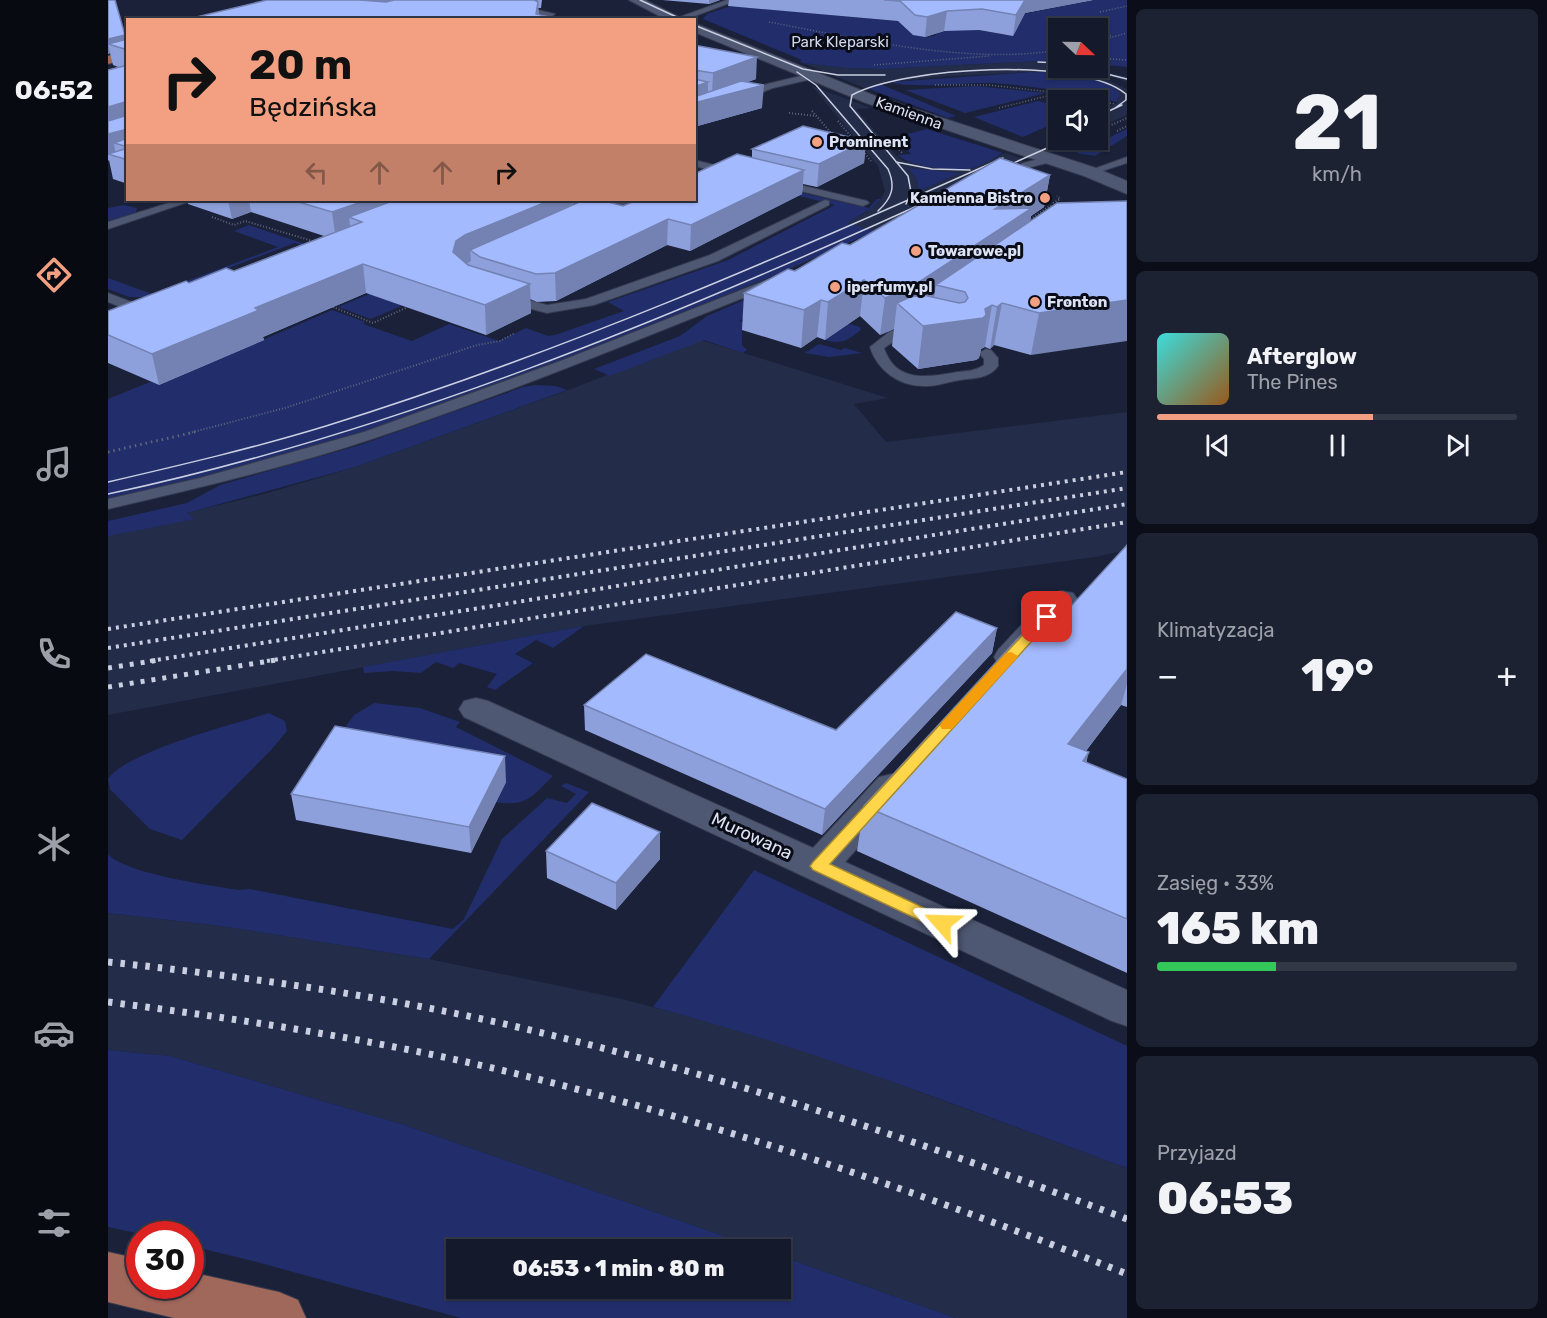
<!DOCTYPE html>
<html lang="pl">
<meta charset="utf-8">
<style>
:root{--surface:#14192b;--page:#1d2233;--text:#f1f3f6;--muted:#9da0a9;--line:#333847;--accent:#f3a082}
body{margin:0;font-family:Rubik,sans-serif;background:var(--page);color:var(--text);height:100vh;display:flex;flex-direction:column;font-size:22px;white-space:nowrap}
*{box-sizing:border-box;margin:0}
p{font-size:20px;color:var(--muted)}
.icon{flex:none;width:33px;height:33px;fill:none;stroke:currentColor;stroke-width:2;stroke-linecap:round;stroke-linejoin:round}
.map{position:relative;flex:1;overflow:hidden}
.details{display:flex;flex-direction:column;gap:9px;padding:9px;background:#0b0e18;width:420px}
.details>*{flex:none}
.hud{position:absolute;left:18px;top:18px;width:570px;height:183px;border-radius:0px;box-shadow:0 2px 4px #0004,0 0 0 2px var(--line);background:#f3a082;color:#111;overflow:hidden}
.needle{width:39px;rotate:112deg}
.buttons{position:absolute;left:940px;top:18px;display:grid;gap:12px}
.buttons a{display:grid;place-items:center;width:60px;height:60px;border-radius:0px;background:var(--surface);box-shadow:0 2px 4px #0004,0 0 0 2px var(--line);font-size:30px}
.speed{position:absolute;left:18px;top:1221px;display:flex;gap:12px;font-size:30px;font-weight:700;text-align:center}
.speed>*{display:grid;place-content:center;width:78px;height:78px;border-radius:50%;background:var(--surface);box-shadow:0 2px 4px #0004,0 0 0 2px var(--line);line-height:1}
.speed .limit{border:9px solid #d22;background:#fff;color:#111}
.pin{position:absolute;display:grid;place-items:center;width:51px;height:51px;color:#fff;margin:-26px;border-radius:12px;box-shadow:0 3px 9px #0006}
.me{position:absolute;width:66px;margin:-33px;rotate:295deg;stroke-linejoin:round;filter:drop-shadow(0 0 4px #0008)}
.turn{display:flex;align-items:center;gap:21px;height:126px;padding:0 24px;font-size:27px}
.turn .icon{width:78px;height:78px;stroke-width:2.5}
.turn b{display:block;font-size:42px;line-height:51px}
.lanes{display:flex;align-items:center;height:57px;padding:0 24px;background:#0003;justify-content:center;gap:30px;direction:ltr}
.lanes .off{opacity:.35}
.big{font-size:45px;font-weight:800;line-height:1.1}
.details .widget{flex:1;display:flex;flex-direction:column;justify-content:center;gap:9px;min-width:0;padding:0 21px;border-radius:9px;background:var(--page)}
.details .dial{align-items:center;gap:0}
.dial b{font-size:78px;line-height:1}
.song{display:flex;align-items:center;gap:18px}
.cover{width:72px;height:72px;border-radius:9px;background:linear-gradient(135deg,hsl(180 70% 55%),hsl(30 70% 35%))}
.played{height:6px;border-radius:3px;background:linear-gradient(90deg,var(--accent) 60%,var(--line) 60%)}
.keys{display:flex;justify-content:space-around;direction:ltr}
.heat{display:flex;justify-content:space-between;align-items:center;font-size:33px;direction:ltr}
.charge{height:9px;border-radius:4px;background:linear-gradient(90deg,#34c759 33%,var(--line) 0)}
.trip{position:absolute;left:338px;top:1239px;width:345px;height:60px;border-radius:0px;background:var(--surface);box-shadow:0 2px 4px #0004,0 0 0 2px var(--line);font-weight:800;line-height:60px;text-align:center}
main{display:flex;flex:1;min-height:0}
.menu{display:flex;flex-direction:column;width:108px;justify-content:space-around;align-items:center;background:#080a11;color:var(--muted)}
.menu .icon{width:42px;height:42px}
.menu .current{color:var(--accent)}
.menu b{font-size:27px;color:var(--text)}
.map>svg:first-child{display:block}
.built{fill:#232c48;fill-rule:evenodd}
.green{fill:#212e6b}
.lines{fill:none;stroke-linecap:round;stroke-linejoin:round}
.service-casing{stroke:#353a4e;stroke-width:2}
.minor-casing{stroke:#353a4e;stroke-width:2}
.primary-casing{stroke:#353a4e;stroke-width:2}
.path-far2{stroke:#5f667b;stroke-width:1.5;stroke-dasharray:1 2;stroke-linecap:butt}
.path-far1{stroke:#5f667b;stroke-width:2;stroke-dasharray:1 2;stroke-linecap:butt}
.path{stroke:#5f667b;stroke-width:3;stroke-dasharray:1.5 4;stroke-linecap:butt}
.service{fill:#4f5873;fill-rule:evenodd}
.minor{fill:#4f5873;fill-rule:evenodd}
.primary{fill:#a0675b;fill-rule:evenodd}
.tram{stroke:#c9cfe0;stroke-width:1.5}
.rail-far2{stroke:#c9cfe0;stroke-width:4;stroke-dasharray:3 5;stroke-linecap:butt}
.rail-far1{stroke:#c9cfe0;stroke-width:5;stroke-dasharray:4 7;stroke-linecap:butt}
.rail{stroke:#c9cfe0;stroke-width:7;stroke-dasharray:4.5 8;stroke-linecap:butt}
.wall{fill:#8da0db}
.shaded-wall{fill:#7382b2}
.building{fill:#a4baff;stroke:#7382b2;stroke-width:1.5}
.route{fill:#ffd54a;stroke:#a68a30;stroke-width:1.5}
.slow{fill:#f59e0b}
.poi-dot{fill:#f3a082;stroke:#090c16;stroke-width:2}
.labels{text-anchor:middle;dominant-baseline:central;stroke-width:6;stroke-linejoin:round;paint-order:stroke}
.far-park-label{font-size:15px;fill:#d2d9ef;stroke:#090c16}
.far-street-label{font-size:15px;fill:#dde3f3;stroke:#090c16}
.far-poi-label{font-size:15px;font-weight:bold;fill:#dde3f3;stroke:#090c16;text-anchor:start}
.street-label{font-size:18px;fill:#dde3f3;stroke:#090c16}
</style>
<main>
<nav class="menu">
<b>06:52</b>
<svg class="icon current" aria-label="directions" viewBox="0 0 24 24"><path d="M12 3l9 9-9 9-9-9zM9 14v-3h6M13 9l2 2-2 2"/></svg>
<svg class="icon" aria-label="music" viewBox="0 0 24 24"><path d="M9 18V5l10-2v13"/><circle cx="6" cy="18" r="3"/><circle cx="16" cy="16" r="3"/></svg>
<svg class="icon" aria-label="phone" viewBox="0 0 24 24"><path d="M5 4h4l2 5-3 2q2 4 5 5l2-3 5 2v4C11 20 4 13 5 4z"/></svg>
<svg class="icon" aria-label="climate" viewBox="0 0 24 24"><path d="M12 3v18M4 7l16 10M4 17L20 7"/></svg>
<svg class="icon" aria-label="car" viewBox="0 0 24 24"><path d="M5 17H2v-5l4-1 3-4h7l3 4 3 1v5h-3M9 17h6M6 11h13"/><circle cx="7" cy="17" r="2"/><circle cx="17" cy="17" r="2"/></svg>
<svg class="icon" aria-label="filters" viewBox="0 0 24 24"><path d="M4 7h16M4 17h16"/><circle cx="9" cy="7" r="2"/><circle cx="15" cy="17" r="2"/></svg>
</nav>
<div class="map">
<svg width="1019" height="1318" viewBox="0 0 1019 1318">
<rect width="100%" height="100%" fill="#1a2139"/>
<path class="built" d="M951 60V68L984 69 1019 77V82L1005 77 968 72 998 79 1019 89V115L990 128V113L1009 103 1012 93 997 84 965 75 923 72 833 77 783 82 759 89 695 63 738 68 775 69Z
M704 86 763 108 748 109 788 155 796 161 822 166 864 168 897 153 913 158 915 162 674 273 247 434 0 477 430 348 754 215 771 202 777 191 770 166ZM802 168 829 172 851 173 811 191 808 178Z
M590 339 780 398 746 404 778 442 1019 412V550L987 557 476 626 0 715V532L156 494 247 467 463 389Z
M0 913 113 926 321 959 514 999 617 1026 719 1058 1019 1168V1318H848L672 1256V1250L653 1249 296 1125 62 1056 0 1050Z"/>
<path class="green" d="M985 0H1019V67L990 64V28H951V60L775 69 738 68 695 63 691 61 694 60 595 19 599 14 623 6 811 23 802 33 817 37 826 36 833 30H871L897 35 906 33 875 22Z
M923 72C951 73 990 73 1012 93L1009 102C968 94 927 86 885 83 863 82 797 89 783 82Z
M772 84 848 116 840 118 761 89Z
M869 86 938 93 857 113 797 90Z
M930 101 951 106V121L915 137 866 117Z
M819 129 895 153C885 158 875 165 864 168 849 172 801 167 790 155L803 154 788 137Z
M1019 129V136L987 156 968 153Z
M801 168 852 173 811 191 808 178Z
M620 176 761 208 769 199H773L764 208 739 223 767 231C649 284 530 332 409 377 341 402 273 428 203 448 136 467 68 484 0 499V399L42 382 51 385 224 310 257 322 255 324 304 341 341 324 391 341 418 328 440 336 447 335 516 311 500 302 620 260 727 205 616 177Z
M16 205 29 208 28 212 10 220 0 221V208Z
M141 225 197 244 195 246 187 243 44 297H21L0 289V278L44 294 170 247 126 231Z
M425 225 346 264 319 295 263 319 230 307Z
M706 270 670 297 631 321 644 324 634 330V345L639 350 635 353 596 340 502 376 486 369 572 336 599 316Z
M735 322 752 327 753 330C740 340 734 345 717 340L733 329Z
M711 344 733 350 737 348 754 353 721 357 697 353Z
M427 385 447 386 459 390 247 467 79 513 87 519 0 536V521L79 503 112 485 252 445 415 387Z
M476 626 445 648 428 640 407 654 425 663 387 690 379 687 389 674 351 663 345 668 328 662 313 673 285 671 256 673 255 667Z
M266 703 312 708 352 722 348 727 445 776C424 796 420 807 388 802L229 738 246 715Z
M161 713 177 721 179 731 164 749 74 840 42 829 2 789 0 779C19 751 126 724 161 713Z
M458 783 481 792 321 959 113 926 0 913V854C17 874 102 885 130 890L142 889 345 929 356 919 394 839 439 798 459 803 468 794 453 786Z
M646 870 1019 1046V1168C862 1111 707 1049 545 1007Z
M0 1050 62 1056 296 1125 653 1249 348 1250V1288H672V1256L848 1318H353L145 1261 83 1246 82 1234H33L0 1227Z"/>
<g class="lines">
<g class="service-casing">
<path id="service" d="M375 0H389L447 14 439 20H429L436 15Z
M619 0H630L576 20 566 19Z
M705 73 708 74V78L665 88 586 119V112L659 84Z
M943 156 947 157V161L923 167 896 180H888L887 178 915 163Z
M1019 157V163L982 175 977 172Z
M586 160 632 171 633 173 628 176 586 166Z
M671 180 759 201 761 203 755 206 667 185 666 183Z
M70 200H86L0 229V222Z
M512 200H526L491 216 487 217 481 214Z
M717 200 721 201V205L610 261 486 305 439 313 392 301 391 298 397 294 439 305 478 299 602 255Z
M661 279 667 283 665 286C534 338 402 393 267 438 180 467 90 488 0 509V499L92 478 256 432 455 360Z
M0 293 47 311 49 314 47 317H37L0 302Z
M809 322 814 323 816 326 814 329 791 338 776 348C788 384 821 377 849 372 859 371 867 371 876 365V359L871 353 878 349 883 350 890 358V366C881 379 865 378 852 380 839 382 827 387 815 386 791 386 769 370 762 347L781 332Z"/>
</g>
<g class="minor-casing">
<path id="minor" d="M521 0H537L577 20H559Z
M586 23 770 97 988 168 1019 181V194L976 176 758 103 586 32Z
M954 591 965 593 970 600 965 607 914 664 902 667 890 664 886 657 890 650 943 593Z
M368 698 380 701 705 848 771 777 784 774 797 777 802 786 797 795 737 862 1019 990V1026L1004 1021 356 717 351 709 356 701Z"/>
</g>
<g class="primary-casing">
<path id="primary" d="M20 51V59L0 64V56Z
M0 1252 32 1259V1286H82V1272L171 1292 190 1300 198 1318H66L0 1302Z"/>
</g>
<path class="path-far2" d="M992 12 1019 6
M661 22C751 39 860 65 951 50
M965 26 973 28
M990 33 1004 36
M990 41 1019 33
M712 45 749 40
M940 54 951 55
M990 58 1019 60
M766 65 881 56
M827 85H881L951 93
M990 101 1007 104
M891 108 951 93 989 100
M990 109 1002 104"/>
<path class="path-far1" d="M704 111 725 135
M681 113 708 116
M730 121 746 140
M990 131 1019 118
M1009 131 1019 126
M783 141 795 154
M755 151 763 161
M945 203 952 199 949 196
M104 217 126 225 137 221 208 242
M920 221 942 206H947
M225 307 265 323 302 306
M81 433 177 408 369 345 392 341 407 333"/>
<path class="path" d="M0 452 87 432"/>
<use href="#service" class="service"/>
<use href="#minor" class="minor"/>
<use href="#primary" class="primary"/>
<path class="tram" d="M532 0 575 20
M586 25 695 69 730 75H777
M930 62 951 63
M987 71 1019 79
M689 72 708 85 780 169C788 187 784 198 770 211
M990 116 1014 105
M788 162 824 169 862 170
M892 169 957 140
M798 204 803 192 800 176 742 106 744 95C794 67 973 56 1018 94V100L1007 108
M0 482C73 465 146 448 218 426 450 354 673 257 895 158
M0 494C282 434 556 321 818 202"/>
<path class="rail-far2" d="M0 629 1019 472
M0 648 1019 488
M42 661 1019 504
M159 661 1019 522"/>
<path class="rail-far1" d="M0 668 51 660
M0 687 168 660"/>
<path class="rail" d="M0 962C132 976 263 994 392 1023 607 1072 814 1142 1019 1219
M0 1002C132 1019 263 1039 393 1070 608 1122 814 1192 1019 1274"/>
</g>
<path class="wall" d="M0 0 17 36 20 33V184L5 179 1 160 0 161V70L10 67 5 65 2 53 0 54Z
M159 0H434L433 8H430L431 15Z
M554 0H612L601 4Z
M621 0H985L917 13 905 36 871 30 836 31 817 37 805 35 790 21 620 6Z
M586 45 648 79 640 82 654 108 586 127Z
M758 141 756 163 709 187 695 184 694 194 582 251 559 245 448 301 429 302 422 299 423 313 378 335 258 293 155 337 156 340 51 385 0 363V311L81 283 126 271 216 236 143 212 124 219 80 204 79 200H466V204L515 206 644 158V149Z
M942 175 936 207 923 216 922 222 1019 201 923 355 886 345 882 349 877 347 873 349 871 358 868 360 810 369 784 346 786 329 772 335 752 316 717 340 709 337 693 348 634 330 636 293 742 245Z
M1019 545V707L1013 705 978 751 979 763 1019 779V973L749 851 756 806 943 628Z
M889 628 884 653 714 835 477 730 476 705 728 730Z
M398 782 363 853 188 820 183 794Z
M438 851 552 859 508 910 439 878Z"/>
<path class="shaded-wall" d="M252 0H315L255 18Z
M426 0H430L431 16 428 20Z
M601 0H612L601 4Z
M917 0H985L917 13 905 36 908 15Z
M839 11 836 31 817 37 819 17Z
M17 35V50L0 44 2 53 0 54V39Z
M649 57 648 79 604 95 605 73Z
M600 82V100L656 85 654 108 586 127V87Z
M17 102 20 117 0 132V107Z
M16 130 20 147 6 143 8 157 0 154V134Z
M758 141 756 163 709 187 711 164Z
M696 170 694 194 582 251 583 225Z
M942 175 936 207 923 216 918 242 828 285 825 306 789 303 786 329 772 335 777 298 887 209Z
M120 200H141L143 212 124 219Z
M259 200H333L254 222 241 217 243 234 228 240 224 212Z
M443 200H466V217L362 250 363 261 350 269 345 252 348 241 357 235Z
M560 219 559 245 448 301 447 273Z
M255 264 258 293 155 337 156 340 51 385 44 354 147 308Z
M756 280 752 316 717 340 720 302Z
M422 284 423 313 378 335 377 305Z
M713 300 709 337 693 348 696 310Z
M1019 300V341L923 355 931 313Z
M894 303 886 345 882 349 889 307Z
M884 305 877 347 873 349 871 358 868 360 810 369 815 326 877 309Z
M889 628 884 653 714 835 717 809Z
M1019 669V684L1013 705 948 789 960 744Z
M981 752 969 798 975 761Z
M397 756 398 782 363 853 361 827Z
M552 832V859L508 910V883Z"/>
<path class="building" d="M0 0H7L17 35 0 39Z
M159 0H252L278 2 286 0H426L430 2 428 14 455 20H76Z
M776 0H917L908 15 874 9 839 11 819 17 807 15 792 1Z
M18 33H20V50L0 44 16 40Z
M586 45 649 57 605 73 586 70Z
M20 65V147L6 143 17 139 16 130 0 134V121L17 116V102L0 107V70Z
M586 79 600 82 586 87Z
M633 81 656 85 586 103V97Z
M695 126 758 141 711 164 644 149Z
M20 148V160L0 154Z
M629 154 696 170 583 225 560 219 447 273 428 274 372 257 362 250 476 200H493L515 206 529 200H586V174Z
M892 158 942 175 887 209 924 208 805 286 777 298 756 280 720 302 713 300 696 310 636 293 680 269 687 271 734 243 742 245Z
M184 200H259L224 212Z
M287 200H443L357 235 348 241 345 252 360 265 422 284 377 305 255 264 147 308 151 310 44 354 0 335V311L78 281 81 283 118 268 126 271 254 222 241 217Z
M1019 201V300L931 313 894 303 889 307 884 305 877 309 878 315 875 318 815 326 789 303 802 297 815 295 851 303 857 302 860 298 857 292 828 285 949 203Z
M1019 545V669L960 744 981 752 975 761 1019 779V919L756 806 925 622 943 628Z
M848 612 889 628 717 809 476 705 538 654 728 730Z
M227 726 397 756 361 827 183 794Z
M484 803 552 832 508 883 438 851Z"/>
<path class="route" d="M939 613 945 617 943 620 722 864 840 919 843 923 840 928 834 929 828 928 705 870 702 866 705 862 934 614Z"/>
<path class="slow" d="M903 652 910 656 908 659 844 729H834L832 726 834 722 898 653Z"/>
<g class="poi-dot">
<circle cx="709" cy="142" r="6"/>
<circle cx="937" cy="198" r="6"/>
<circle cx="808" cy="251" r="6"/>
<circle cx="727" cy="287" r="6"/>
<circle cx="927" cy="302" r="6"/>
</g>
<g class="labels">
<g class="far-park-label">
<text x="732" y="42">Park Kleparski</text>
</g>
<g class="far-street-label">
<text transform="translate(801 113) rotate(20)">Kamienna</text>
</g>
<g class="far-poi-label">
<text x="721" y="142">Prominent</text>
<text x="925" y="198" text-anchor="end">Kamienna Bistro</text>
<text x="820" y="251">Towarowe.pl</text>
<text x="739" y="287">iperfumy.pl</text>
<text x="939" y="302">Fronton</text>
</g>
<g class="street-label">
<text transform="translate(644 836) rotate(25)">Murowana</text>
</g>
</g>
</svg>
<div class="buttons">
<a><svg class="needle" viewBox="-14 -14 28 28"><path d="M0-13l5 13h-10z" fill="#e53935"/><path d="M0 13l5-13h-10z" fill="#9da0a9"/></svg></a>
<a><svg class="icon" aria-label="sound" viewBox="0 0 24 24"><path d="M4 9h4l5-4v14l-5-4H4zM17 9q2 3 0 6"/></svg></a>
</div>
<div class="speed"><div class="limit">30</div></div>
<div class="pin" style="left:939px;top:617px;background:#d93025"><svg class="icon" aria-label="arrive" viewBox="0 0 24 24"><path d="M6 21V4h12l-3 4 3 4H6"/></svg></div>
<svg class="me" style="left:834px;top:923px" viewBox="-20 -20 40 40"><path d="M0-17L14 15 0 8-14 15z" fill="#ffd54a" stroke="#fff" stroke-width="4"/></svg>
<div class="trip">06:53 · 1 min · 80 m</div>
<div class="hud">
<div class="turn"><svg class="icon" aria-label="right" viewBox="0 0 24 24"><path d="M7 20v-9h11M14 6l5 5-5 5"/></svg><div><b>20 m</b>Będzińska</div></div>
<div class="lanes"><svg class="icon off" aria-label="left" viewBox="0 0 24 24"><path d="M17 20v-9H6M10 6l-5 5 5 5"/></svg><svg class="icon off" aria-label="ahead" viewBox="0 0 24 24"><path d="M12 20V5M6 11l6-6 6 6"/></svg><svg class="icon off" aria-label="ahead" viewBox="0 0 24 24"><path d="M12 20V5M6 11l6-6 6 6"/></svg><svg class="icon" aria-label="right" viewBox="0 0 24 24"><path d="M7 20v-9h11M14 6l5 5-5 5"/></svg></div>
</div>
</div>
<section class="details">
<div class="widget dial"><b>21</b><p>km/h</p></div>
<div class="widget">
<div class="song"><i class="cover"></i><div><b>Afterglow</b><p>The Pines</p></div></div>
<div class="played"></div>
<div class="keys"><svg class="icon" aria-label="previous" viewBox="0 0 24 24"><path d="M18 5L8 12l10 7zM5 5v14"/></svg><svg class="icon" aria-label="pause" viewBox="0 0 24 24"><path d="M8 5v14M16 5v14"/></svg><svg class="icon" aria-label="next" viewBox="0 0 24 24"><path d="M6 5l10 7-10 7zM19 5v14"/></svg></div>
</div>
<div class="widget"><p>Klimatyzacja</p>
<div class="heat"><a>−</a><b class="big">19°</b><a>+</a></div>
</div>
<div class="widget"><p>Zasięg · 33%</p><b class="big">165 km</b><div class="charge"></div></div>
<div class="widget"><p>Przyjazd</p><b class="big">06:53</b></div>
</section>
</main>
